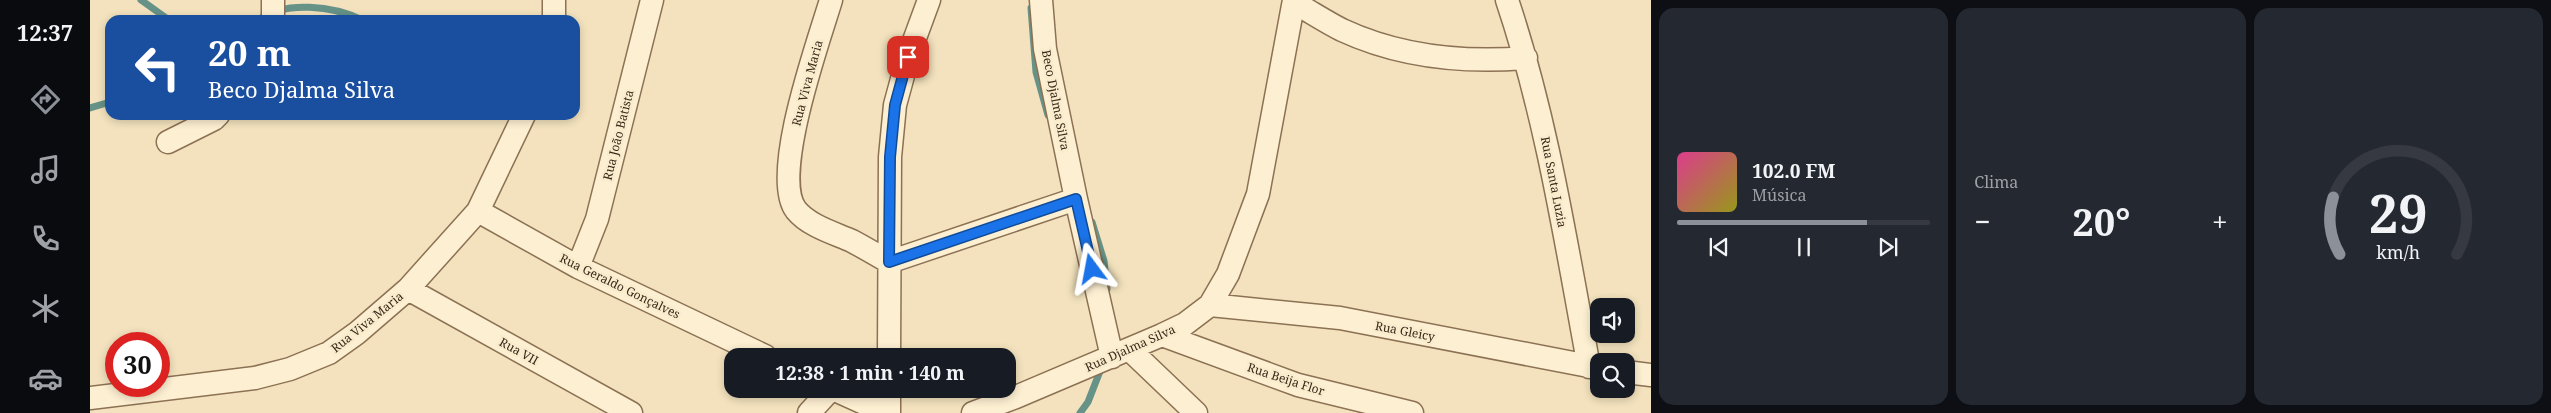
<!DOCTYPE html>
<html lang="pt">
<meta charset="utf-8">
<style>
:root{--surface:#171b24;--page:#242831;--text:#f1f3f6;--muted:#9ea1a6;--line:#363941;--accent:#8c9099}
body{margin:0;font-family:"Noto Serif",serif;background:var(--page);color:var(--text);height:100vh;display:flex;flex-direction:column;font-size:19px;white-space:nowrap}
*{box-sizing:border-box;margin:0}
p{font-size:16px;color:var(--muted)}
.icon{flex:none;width:28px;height:28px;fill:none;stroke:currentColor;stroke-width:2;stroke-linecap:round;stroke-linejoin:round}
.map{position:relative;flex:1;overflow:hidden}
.side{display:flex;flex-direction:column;gap:8px;padding:8px;background:#0d0f14;width:900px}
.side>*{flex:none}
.hud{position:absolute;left:15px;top:15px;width:475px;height:105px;border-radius:15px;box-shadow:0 2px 8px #0003;background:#1a4fa0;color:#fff;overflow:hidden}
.buttons{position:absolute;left:1500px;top:298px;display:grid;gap:10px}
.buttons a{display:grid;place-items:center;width:45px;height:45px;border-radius:10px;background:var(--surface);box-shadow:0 2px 8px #0003;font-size:25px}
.speed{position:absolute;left:15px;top:332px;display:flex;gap:10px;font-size:25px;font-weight:700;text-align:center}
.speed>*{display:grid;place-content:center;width:65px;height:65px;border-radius:50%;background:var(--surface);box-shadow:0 2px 8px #0003;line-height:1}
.speed .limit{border:8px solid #d22;background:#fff;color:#111}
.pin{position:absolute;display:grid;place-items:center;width:42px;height:42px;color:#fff;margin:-21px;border-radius:10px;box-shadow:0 2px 8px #0006}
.me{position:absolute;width:55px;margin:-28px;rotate:347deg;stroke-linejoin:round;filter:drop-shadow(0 0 4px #0008)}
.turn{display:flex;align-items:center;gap:18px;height:105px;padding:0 20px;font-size:22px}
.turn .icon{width:65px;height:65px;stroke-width:2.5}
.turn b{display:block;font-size:35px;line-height:42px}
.big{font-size:38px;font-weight:700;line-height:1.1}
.side .tile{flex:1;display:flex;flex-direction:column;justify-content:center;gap:8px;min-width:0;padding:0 18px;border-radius:15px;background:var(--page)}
.side .dial{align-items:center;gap:0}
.dial svg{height:130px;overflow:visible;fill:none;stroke:var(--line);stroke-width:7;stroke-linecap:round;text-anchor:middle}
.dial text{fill:var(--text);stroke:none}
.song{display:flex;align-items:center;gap:15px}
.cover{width:60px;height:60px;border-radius:8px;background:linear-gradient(135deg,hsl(330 70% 55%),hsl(60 70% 35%))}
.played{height:5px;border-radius:2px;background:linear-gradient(90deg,var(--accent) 75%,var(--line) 75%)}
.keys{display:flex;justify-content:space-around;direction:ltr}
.heat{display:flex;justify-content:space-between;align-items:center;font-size:28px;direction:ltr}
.side .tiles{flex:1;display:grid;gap:8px;grid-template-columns:repeat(3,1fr)}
.trip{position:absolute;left:634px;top:348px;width:292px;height:50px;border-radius:15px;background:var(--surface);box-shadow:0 2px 8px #0003;font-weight:700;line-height:50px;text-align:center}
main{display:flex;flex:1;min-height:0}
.dock{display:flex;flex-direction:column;width:90px;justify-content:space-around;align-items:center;background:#090b0e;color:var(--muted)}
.dock .icon{width:35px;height:35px}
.dock .active{color:var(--accent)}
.dock b{font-size:22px;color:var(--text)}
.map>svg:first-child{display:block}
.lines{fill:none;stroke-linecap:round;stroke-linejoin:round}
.stream{stroke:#679287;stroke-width:7}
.minor-casing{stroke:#8c7154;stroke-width:25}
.minor{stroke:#fdefd1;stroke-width:22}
.route-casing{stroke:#114b97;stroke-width:12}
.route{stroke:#1a73e8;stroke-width:9}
.labels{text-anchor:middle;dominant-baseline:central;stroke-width:5;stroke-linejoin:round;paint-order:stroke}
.street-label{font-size:12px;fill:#3a291a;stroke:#f9eccd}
</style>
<main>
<nav class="dock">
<b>12:37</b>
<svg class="icon active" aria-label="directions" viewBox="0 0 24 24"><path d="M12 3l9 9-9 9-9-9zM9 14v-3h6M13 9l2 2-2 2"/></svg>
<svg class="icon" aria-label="music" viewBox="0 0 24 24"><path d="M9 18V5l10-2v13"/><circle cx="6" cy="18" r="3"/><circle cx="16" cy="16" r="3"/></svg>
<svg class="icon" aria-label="phone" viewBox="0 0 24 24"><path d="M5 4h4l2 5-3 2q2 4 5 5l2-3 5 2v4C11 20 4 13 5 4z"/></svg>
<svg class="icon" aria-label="climate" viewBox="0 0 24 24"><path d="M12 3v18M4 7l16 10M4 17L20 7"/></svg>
<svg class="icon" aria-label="car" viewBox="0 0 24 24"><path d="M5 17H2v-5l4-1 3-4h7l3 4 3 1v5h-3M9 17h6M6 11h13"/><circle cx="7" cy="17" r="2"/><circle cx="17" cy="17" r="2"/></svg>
</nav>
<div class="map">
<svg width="1561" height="413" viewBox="0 0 1561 413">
<rect width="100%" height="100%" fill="#f3e2bd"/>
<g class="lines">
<path class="stream" d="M51 0 79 20
M941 8 946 72 958 115
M168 20C195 0 244 6 272 20
M0 108 20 102
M1002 222 1014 261 1017 289
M990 413 998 402 1012 366"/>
<g class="minor-casing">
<path id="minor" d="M741 0C729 40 680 176 706 210 719 226 744 233 762 241 775 248 787 255 799 262L986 199 1022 357
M951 0 955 49 986 199
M1417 0C1457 119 1476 243 1499 367
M1205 3C1221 12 1236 22 1252 30 1310 57 1374 63 1436 58
M183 20V0
M464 20V0
M78 142 124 119 128 115
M388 211 488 267 675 356
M488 267 507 219 562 0
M318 289 541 413
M1120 305 1250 318 1509 368
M1072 335 1208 385 1322 413
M1039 349 1106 413
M799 356 800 157 805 105 818 57 839 0
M1536 372 1561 375
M743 389 796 413
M799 389V413
M0 398 165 378 200 369 239 353 267 333 318 289 388 211 434 115
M719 413 741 389
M883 413 926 397 1072 335 1095 324 1120 305 1138 274 1168 194 1204 0"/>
</g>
<use href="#minor" class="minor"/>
</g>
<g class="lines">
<g class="route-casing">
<path id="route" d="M818 57 805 105 800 157 799 262 986 199 1002 269"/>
</g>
<use href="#route" class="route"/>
</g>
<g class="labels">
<g class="street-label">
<text transform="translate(717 83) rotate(-75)">Rua Viva Maria</text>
<text transform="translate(966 100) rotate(79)">Beco Djalma Silva</text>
<text transform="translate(528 135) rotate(-76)">Rua João Batista</text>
<text transform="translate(1464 182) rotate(79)">Rua Santa Luzia</text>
<text transform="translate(530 286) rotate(26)">Rua Geraldo Gonçalves</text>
<text transform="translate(277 322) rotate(-39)">Rua Viva Maria</text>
<text transform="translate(1315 331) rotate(11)">Rua Gleicy</text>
<text transform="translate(1040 348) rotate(-24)">Rua Djalma Silva</text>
<text transform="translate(429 351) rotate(29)">Rua VII</text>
<text transform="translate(1196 379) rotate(18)">Rua Beija Flor</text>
</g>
</g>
</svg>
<div class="buttons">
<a><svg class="icon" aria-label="sound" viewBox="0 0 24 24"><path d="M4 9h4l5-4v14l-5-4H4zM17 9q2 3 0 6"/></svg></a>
<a><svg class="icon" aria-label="search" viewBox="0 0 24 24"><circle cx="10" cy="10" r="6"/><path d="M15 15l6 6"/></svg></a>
</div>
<div class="speed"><div class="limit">30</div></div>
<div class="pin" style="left:818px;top:57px;background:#d93025"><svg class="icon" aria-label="arrive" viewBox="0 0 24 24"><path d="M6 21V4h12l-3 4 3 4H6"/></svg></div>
<svg class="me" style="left:1002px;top:269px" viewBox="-20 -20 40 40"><path d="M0-17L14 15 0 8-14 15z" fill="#1a73e8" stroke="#fff" stroke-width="4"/></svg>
<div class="trip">12:38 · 1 min · 140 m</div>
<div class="hud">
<div class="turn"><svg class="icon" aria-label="left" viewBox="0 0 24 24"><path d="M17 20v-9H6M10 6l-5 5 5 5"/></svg><div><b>20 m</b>Beco Djalma Silva</div></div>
</div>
</div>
<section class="side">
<div class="tiles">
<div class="tile">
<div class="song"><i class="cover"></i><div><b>102.0 FM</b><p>Música</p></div></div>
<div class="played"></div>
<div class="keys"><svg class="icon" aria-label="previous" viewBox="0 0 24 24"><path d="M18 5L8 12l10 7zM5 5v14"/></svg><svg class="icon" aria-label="pause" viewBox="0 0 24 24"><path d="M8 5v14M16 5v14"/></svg><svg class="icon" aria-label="next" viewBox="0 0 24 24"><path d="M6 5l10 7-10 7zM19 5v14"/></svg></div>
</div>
<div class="tile"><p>Clima</p>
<div class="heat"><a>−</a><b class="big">20°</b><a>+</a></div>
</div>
<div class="tile dial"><svg viewBox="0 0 100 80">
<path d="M14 69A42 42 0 1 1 86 69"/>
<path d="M14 69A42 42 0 0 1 10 34" stroke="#8c9099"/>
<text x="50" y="56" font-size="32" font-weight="700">29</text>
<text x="50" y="72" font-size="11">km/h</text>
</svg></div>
</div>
</section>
</main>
